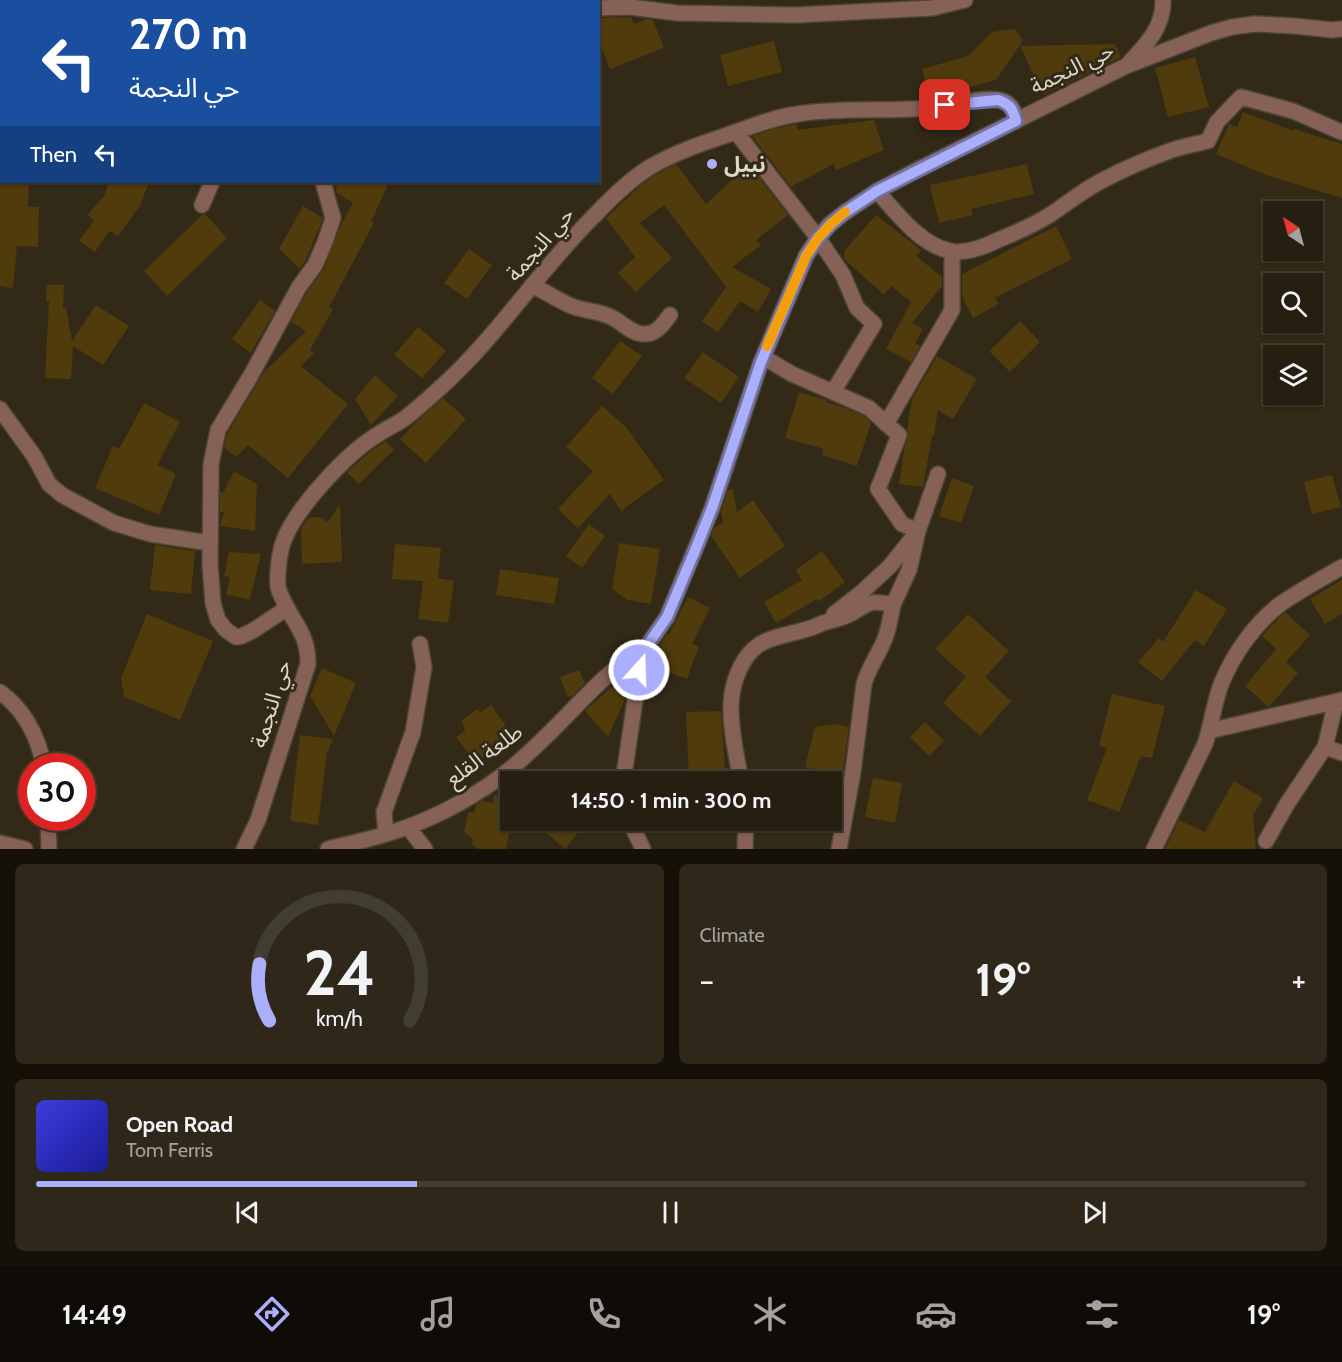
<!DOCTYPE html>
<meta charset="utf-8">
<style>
:root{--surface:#261f11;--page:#2e271a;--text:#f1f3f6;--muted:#a4a29f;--line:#423d31;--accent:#abaffb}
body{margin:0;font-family:Cabin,"Noto Sans Arabic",sans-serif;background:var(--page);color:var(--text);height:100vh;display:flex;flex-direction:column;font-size:22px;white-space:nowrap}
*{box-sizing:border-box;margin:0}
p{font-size:20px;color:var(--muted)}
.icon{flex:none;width:33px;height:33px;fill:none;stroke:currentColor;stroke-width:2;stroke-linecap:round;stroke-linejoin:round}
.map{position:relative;height:849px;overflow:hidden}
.sheet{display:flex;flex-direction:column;gap:15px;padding:15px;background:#151109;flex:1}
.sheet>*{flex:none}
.top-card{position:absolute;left:0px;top:0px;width:600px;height:183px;box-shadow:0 2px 4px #0004,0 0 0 2px var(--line);background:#1a4fa0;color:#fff;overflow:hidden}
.needle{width:39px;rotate:324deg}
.buttons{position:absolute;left:1263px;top:201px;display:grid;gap:12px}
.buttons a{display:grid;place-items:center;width:60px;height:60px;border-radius:0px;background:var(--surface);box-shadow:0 2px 4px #0004,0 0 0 2px var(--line);font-size:30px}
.speed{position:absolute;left:18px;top:753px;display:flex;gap:12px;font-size:30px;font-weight:700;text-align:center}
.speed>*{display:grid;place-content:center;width:78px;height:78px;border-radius:50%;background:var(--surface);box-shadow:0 2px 4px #0004,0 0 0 2px var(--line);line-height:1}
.speed .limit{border:9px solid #d22;background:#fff;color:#111}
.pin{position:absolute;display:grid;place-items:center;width:51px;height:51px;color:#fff;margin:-26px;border-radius:12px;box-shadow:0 3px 9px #0006}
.me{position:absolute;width:66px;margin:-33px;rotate:20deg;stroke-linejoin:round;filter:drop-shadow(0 0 4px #0008)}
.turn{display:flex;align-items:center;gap:21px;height:126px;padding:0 30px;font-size:27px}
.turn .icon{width:78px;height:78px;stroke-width:2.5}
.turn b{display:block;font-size:42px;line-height:51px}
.then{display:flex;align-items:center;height:57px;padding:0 30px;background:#0003;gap:12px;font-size:22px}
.big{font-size:45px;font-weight:700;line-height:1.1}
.sheet .card{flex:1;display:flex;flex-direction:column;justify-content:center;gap:9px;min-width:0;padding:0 21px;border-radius:9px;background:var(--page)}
.sheet .dial{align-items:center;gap:0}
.dial svg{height:156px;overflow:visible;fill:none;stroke:var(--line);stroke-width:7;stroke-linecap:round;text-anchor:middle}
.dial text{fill:var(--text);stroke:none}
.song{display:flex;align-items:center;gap:18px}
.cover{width:72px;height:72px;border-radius:9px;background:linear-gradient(135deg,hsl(240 70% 55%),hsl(240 70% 35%))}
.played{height:6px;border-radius:3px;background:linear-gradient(90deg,var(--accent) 30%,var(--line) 30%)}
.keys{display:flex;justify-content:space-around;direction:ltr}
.heat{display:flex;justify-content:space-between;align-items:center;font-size:33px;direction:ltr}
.sheet .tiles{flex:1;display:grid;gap:15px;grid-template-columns:1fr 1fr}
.card:last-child{grid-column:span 2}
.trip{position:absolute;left:500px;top:771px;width:342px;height:60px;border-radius:0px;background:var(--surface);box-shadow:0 2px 4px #0004,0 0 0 2px var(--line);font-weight:700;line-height:60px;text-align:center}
.tab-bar{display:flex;height:96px;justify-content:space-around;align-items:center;background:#0f0c07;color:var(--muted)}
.tab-bar .icon{width:42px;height:42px}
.tab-bar .current{color:var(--accent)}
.tab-bar b{font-size:27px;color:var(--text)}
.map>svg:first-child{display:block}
.building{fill:#4f3b0c}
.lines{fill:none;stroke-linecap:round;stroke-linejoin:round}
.minor-casing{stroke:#4d4534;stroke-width:18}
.minor{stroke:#856156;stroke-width:15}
.route-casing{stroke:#6f72a3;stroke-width:15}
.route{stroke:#abaffb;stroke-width:10}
.slow{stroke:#f59e0b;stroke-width:10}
.poi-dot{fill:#abaffb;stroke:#322917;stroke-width:2}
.labels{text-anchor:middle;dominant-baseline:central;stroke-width:6;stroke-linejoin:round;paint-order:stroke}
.street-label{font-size:22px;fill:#ddd7cc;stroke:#322917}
.poi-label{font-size:22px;font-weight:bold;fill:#ddd7cc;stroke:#322917;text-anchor:start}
</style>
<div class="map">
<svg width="1342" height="849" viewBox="0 0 1342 849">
<rect width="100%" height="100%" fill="#322917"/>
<path class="building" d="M631 17 634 24 647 19 653 20 664 48 610 69 598 39V18Z
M1015 29 1023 41 996 80 930 98 922 69 968 56 992 32Z
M774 41 782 72 728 86 720 55Z
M1115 44 1121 57 1043 95 1020 46Z
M1195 57 1209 107 1168 117 1155 68Z
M1243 112 1294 131V129L1342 144V198L1269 176 1216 154 1229 124 1237 127Z
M874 120 884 150 836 170 833 164 791 187 752 136 774 129 796 124 798 130Z
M676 164 706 204 749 164 788 215 756 240 761 245 732 267 771 289 758 312 740 301 718 332 702 321 726 287 664 205 640 223 672 258 636 292 618 273 635 257 606 218 641 185 655 175Z
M1027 164 1034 194 971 209 973 215 939 223 930 185Z
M0 182H29L28 207H39L38 247 17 246 13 288 0 286Z
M109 182H149L140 206 118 236 109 231 95 252 79 241 94 220 87 215 104 196Z
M337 182H389L371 222 374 223 329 307 333 309 310 350 314 353 301 366 348 404 288 478 248 445 236 457 224 448 227 434 264 372 306 331 291 322 307 292 324 269 340 226 353 203 336 192Z
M303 206 323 218 306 260 300 269 279 249Z
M205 214 227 238 167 296 144 271 202 215Z
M876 215 921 250 916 256 942 277V286L912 323 923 329 915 343 920 346 911 362 886 349 911 302 891 286 884 295 844 259 845 250Z
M1056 226 1072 259 995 298 999 304 973 318 962 296V274Z
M469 249 492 265 467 299 444 283Z
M47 285H64L63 308H66L72 341 96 305 129 326 103 365 73 346 71 379 45 378 49 301H46Z
M260 300 275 311 251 353 232 339Z
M1020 321 1040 342 1010 372 989 351Z
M418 327 446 351 422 378 394 355Z
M620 341 642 356 613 394 592 378Z
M703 352 739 377 721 403 684 378Z
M937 356 977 379 953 419 938 410 934 436H932L923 487 899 484 905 446 908 438 907 431 912 399Z
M375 375 398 396 371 425 355 399Z
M799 392 826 400V402L845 408 864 416 871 423 857 466 822 455 824 449 785 438Z
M443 398 466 419 426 463 400 439 415 423Z
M144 403 180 422 157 465 176 474 159 515 95 488 113 446 119 449Z
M602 406 626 427 664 480 626 507 622 512 610 494 578 528 558 509 593 471 566 447Z
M386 441 394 450 359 484 347 472 371 451Z
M234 471 257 484 255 531 220 526 224 512H220V492L223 493Z
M1332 475 1341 507 1312 514 1304 482Z
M952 478 974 486 961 523 939 516Z
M733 489 737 512 753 500 785 546 740 578 711 536 714 528 723 522 721 511 728 490Z
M340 504 342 562 302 564 301 528 308 518 320 517 328 522Z
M589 524 605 536 582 568 566 556Z
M619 543 660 549 651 604 627 600 612 589Z
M395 544 441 548 438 578 454 581 448 623 418 619 423 581 392 579Z
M155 545 195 551 191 594 150 590Z
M822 551 845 582 818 602 817 599 776 623 764 602 802 580 796 570Z
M229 552 261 554 250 600 226 594 230 577 224 576Z
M500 569 559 578 554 604 496 595Z
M1342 580V614L1325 624 1310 599Z
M1196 590 1227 609 1204 646 1195 640 1162 681 1138 662 1159 638 1163 642Z
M688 597 710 608 692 644 699 646 687 679 650 665 655 652 667 634 669 635Z
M1285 612 1310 635 1286 662 1298 673 1269 707 1245 686 1276 649 1262 636Z
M147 614 213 641 180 720 124 697 121 678Z
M968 614 1009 651 985 677 1011 701 980 736 943 703 966 677 935 649Z
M322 668 356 683 334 736 310 696Z
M579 670 585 683 571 697 570 696 568 697 560 677Z
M615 684 627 687 625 699 608 737 585 711Z
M1112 694 1165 706 1152 758 1141 756 1119 812 1087 800 1107 748 1099 746Z
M491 705 513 736 475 763 456 737 465 731 462 720 478 709 480 713Z
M721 711 725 768H729L731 782H689L686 712Z
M925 722 944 741 929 756 910 737Z
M835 724 849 727 843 770 840 782H815L817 771 805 767 815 727Z
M300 735 333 739 327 753 318 825 290 821Z
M873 778 902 783 895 823 865 817Z
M1234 781 1263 798 1253 816 1256 849H1165L1179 820 1205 832Z
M494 795 510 798V820H512L506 849H479L472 845 473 839 464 832 468 812 474 813 476 805 482 801 493 803Z
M531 820H588L565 849Z"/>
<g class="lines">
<g class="minor-casing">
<path id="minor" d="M490 0 494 2
M316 2 317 0
M448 2 449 0
M598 8 630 7 677 13 797 15 932 8 965 0
M1130 62C1147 44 1164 26 1163 0
M736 132 818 238 843 275 857 308 874 324 833 392
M877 191C897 213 919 244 950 251 966 254 984 247 998 240 1015 233 1032 226 1048 216 1067 204 1084 189 1105 179 1126 168 1150 158 1172 150 1184 146 1196 144 1208 141L1217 122 1241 97 1293 111 1341 132
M202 205 212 182
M532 285C546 292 559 301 574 307 586 311 599 311 611 317 622 322 631 334 644 334 656 335 663 324 670 315
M763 357 792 374 869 408 899 435 878 489 902 524 918 531 909 570 893 605
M0 409 34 456 49 484 62 495 114 523 150 534 210 543
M886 424 952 310V251
M287 608 254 630 242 636 236 637 226 630 218 620 213 603 210 565 211 464 218 430 250 377 299 287 315 265 325 242 333 218 323 182
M834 614 862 592 890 566 918 531 938 474
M0 692C25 710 38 737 44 766
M1209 731 1342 700
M1325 747 1342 753
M623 782 642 653 667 617 696 547 712 508 761 362 806 256 818 238 830 224 844 213 877 191 919 169 1126 66 1211 33 1232 27 1255 24 1295 26 1332 30 1342 29
M741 782C737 756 730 730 731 704 732 683 741 656 760 644 777 634 797 634 816 626 826 621 836 620 846 616 869 606 864 598 893 605 890 618 889 631 883 643 877 657 868 669 864 684L853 772 839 849
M48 818 49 849
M629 820 643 849
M408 827 425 849
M386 834 384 812 413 732 424 667 420 644
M1266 841 1287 804 1325 747 1336 702
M0 843 25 849
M244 849 258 820 308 664C308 635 296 626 284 602 282 597 279 592 278 587 277 575 279 552 284 540 297 507 346 454 377 435 385 429 395 425 404 419 417 409 428 399 440 388 498 336 539 270 594 216 611 198 629 180 650 167 674 153 700 144 727 135 750 127 774 117 798 114 841 107 886 112 929 108 947 106 992 93 1007 103 1013 107 1015 114 1016 121
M328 849C352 843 376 838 399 830 438 817 484 792 515 765 537 746 558 725 578 704 598 684 616 664 642 653
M745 849 746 820
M1154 849 1205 744C1212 723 1214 702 1222 682 1234 653 1255 624 1279 605 1299 591 1321 579 1342 567"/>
</g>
<use href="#minor" class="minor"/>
</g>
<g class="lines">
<g class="route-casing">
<path id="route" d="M639 670 642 653 667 617 696 548 712 508 761 362 806 256 818 238 831 224 844 213 877 191 1016 121C1013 109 1010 104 998 100L945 105"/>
</g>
<use href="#route" class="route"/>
<path class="slow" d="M767 346 806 256 818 238 831 224 845 212"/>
</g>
<circle class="poi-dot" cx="712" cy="164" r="6"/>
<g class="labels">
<g class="street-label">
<text transform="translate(1072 68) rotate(-26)">حي النجمة</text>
<text transform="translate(540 244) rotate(-49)">حي النجمة</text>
<text transform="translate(271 704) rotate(-73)">حي النجمة</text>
<text transform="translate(484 755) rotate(-36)">طلعة القلع</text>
</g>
<g class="poi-label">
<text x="724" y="164">نبيل</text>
</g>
</g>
</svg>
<div class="buttons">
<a><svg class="needle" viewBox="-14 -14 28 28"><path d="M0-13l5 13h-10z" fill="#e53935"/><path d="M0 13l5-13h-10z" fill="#a4a29f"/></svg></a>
<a><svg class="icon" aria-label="search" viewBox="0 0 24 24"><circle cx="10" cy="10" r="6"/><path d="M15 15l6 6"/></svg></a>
<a><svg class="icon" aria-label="layers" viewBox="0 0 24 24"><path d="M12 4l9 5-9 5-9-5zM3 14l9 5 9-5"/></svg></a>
</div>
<div class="speed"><div class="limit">30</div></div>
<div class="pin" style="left:945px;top:105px;background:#d93025"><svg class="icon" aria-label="arrive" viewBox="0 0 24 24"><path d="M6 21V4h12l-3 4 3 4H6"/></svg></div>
<svg class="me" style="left:639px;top:670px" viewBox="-20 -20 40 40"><circle r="17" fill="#abaffb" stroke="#fff" stroke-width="3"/><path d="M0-11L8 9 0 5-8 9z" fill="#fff"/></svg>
<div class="trip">14:50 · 1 min · 300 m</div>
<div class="top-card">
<div class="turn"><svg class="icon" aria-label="left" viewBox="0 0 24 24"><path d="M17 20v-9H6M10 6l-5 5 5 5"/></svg><div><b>270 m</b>حي النجمة</div></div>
<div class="then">Then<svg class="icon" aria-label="left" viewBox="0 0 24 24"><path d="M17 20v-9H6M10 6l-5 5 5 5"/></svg></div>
</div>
</div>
<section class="sheet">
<div class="tiles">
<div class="card dial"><svg viewBox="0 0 100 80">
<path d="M14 69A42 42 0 1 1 86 69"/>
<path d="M14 69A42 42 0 0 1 9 40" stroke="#abaffb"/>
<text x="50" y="56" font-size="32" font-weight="700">24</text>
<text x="50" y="72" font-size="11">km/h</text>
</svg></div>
<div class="card"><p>Climate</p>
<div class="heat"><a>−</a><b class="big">19°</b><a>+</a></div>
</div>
<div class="card">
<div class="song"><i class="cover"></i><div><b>Open Road</b><p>Tom Ferris</p></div></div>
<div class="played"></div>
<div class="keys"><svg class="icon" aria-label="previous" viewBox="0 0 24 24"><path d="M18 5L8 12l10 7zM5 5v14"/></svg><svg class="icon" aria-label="pause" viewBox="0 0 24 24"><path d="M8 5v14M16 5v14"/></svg><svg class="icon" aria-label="next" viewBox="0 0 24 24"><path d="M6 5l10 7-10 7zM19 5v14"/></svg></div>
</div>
</div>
</section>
<nav class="tab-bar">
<b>14:49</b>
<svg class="icon current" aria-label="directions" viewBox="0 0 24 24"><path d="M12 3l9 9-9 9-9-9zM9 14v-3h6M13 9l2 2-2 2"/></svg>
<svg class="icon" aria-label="music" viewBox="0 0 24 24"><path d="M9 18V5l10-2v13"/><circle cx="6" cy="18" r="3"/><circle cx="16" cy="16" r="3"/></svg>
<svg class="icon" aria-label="phone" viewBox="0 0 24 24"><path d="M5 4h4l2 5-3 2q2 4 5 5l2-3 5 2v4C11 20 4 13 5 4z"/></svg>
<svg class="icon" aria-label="climate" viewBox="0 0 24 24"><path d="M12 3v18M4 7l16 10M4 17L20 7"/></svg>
<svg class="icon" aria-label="car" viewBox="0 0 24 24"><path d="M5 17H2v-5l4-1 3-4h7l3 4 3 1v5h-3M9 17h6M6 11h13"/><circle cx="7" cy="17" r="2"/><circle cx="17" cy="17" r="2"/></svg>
<svg class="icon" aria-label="filters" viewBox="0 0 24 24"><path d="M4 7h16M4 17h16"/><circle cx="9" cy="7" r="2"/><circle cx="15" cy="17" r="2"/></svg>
<b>19°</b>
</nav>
